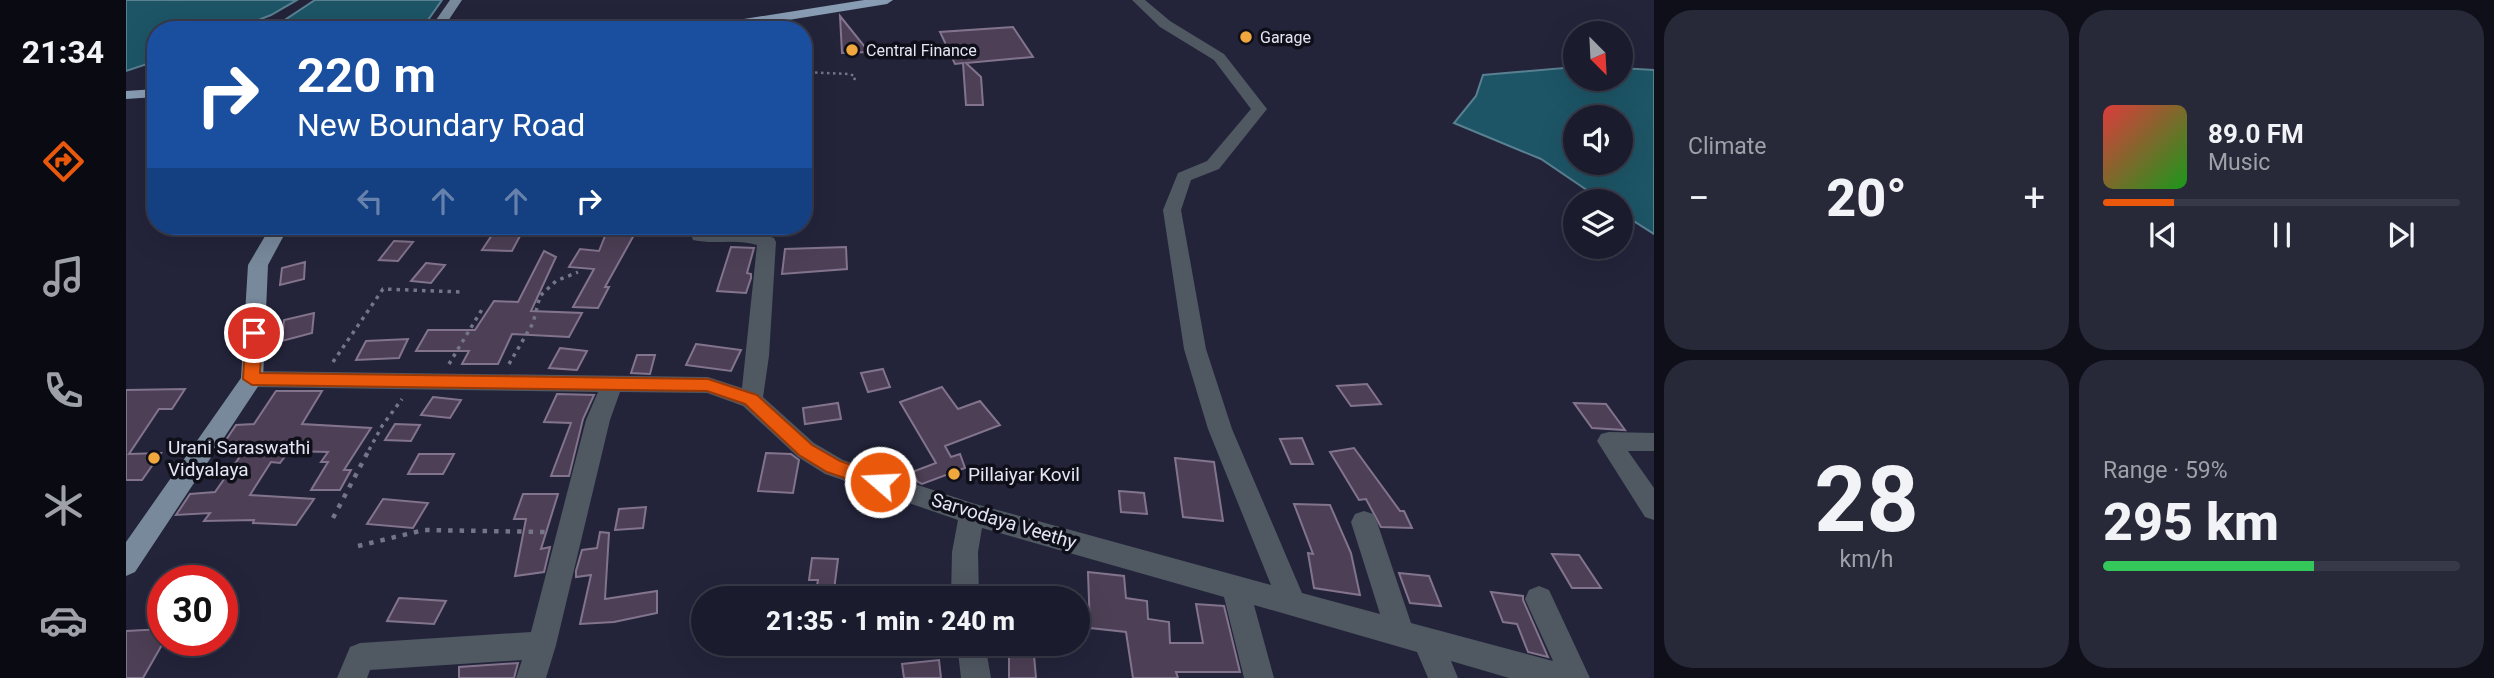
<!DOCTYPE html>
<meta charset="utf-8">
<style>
:root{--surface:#1a1b2c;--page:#272838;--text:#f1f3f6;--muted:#9fa1a9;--line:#383948;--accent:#ea580c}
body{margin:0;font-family:Roboto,sans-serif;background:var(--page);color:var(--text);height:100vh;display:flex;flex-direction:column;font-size:26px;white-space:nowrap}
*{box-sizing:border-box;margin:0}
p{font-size:23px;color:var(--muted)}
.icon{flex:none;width:38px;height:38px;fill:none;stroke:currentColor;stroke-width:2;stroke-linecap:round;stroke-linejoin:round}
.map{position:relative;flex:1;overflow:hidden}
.sheet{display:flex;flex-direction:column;gap:10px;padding:10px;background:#0e0f18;width:840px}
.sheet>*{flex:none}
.guide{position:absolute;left:21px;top:21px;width:665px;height:214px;border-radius:28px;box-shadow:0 7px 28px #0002,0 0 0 2px var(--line);background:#1a4fa0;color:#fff;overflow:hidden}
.needle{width:46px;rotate:156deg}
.tools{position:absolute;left:1437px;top:21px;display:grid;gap:14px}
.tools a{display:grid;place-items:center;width:70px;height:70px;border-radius:50%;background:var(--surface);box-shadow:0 7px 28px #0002,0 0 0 2px var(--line);font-size:35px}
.speed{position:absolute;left:21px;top:565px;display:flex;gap:14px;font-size:35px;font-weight:700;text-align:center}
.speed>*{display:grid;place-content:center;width:91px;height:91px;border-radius:50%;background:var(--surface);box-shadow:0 7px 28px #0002,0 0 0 2px var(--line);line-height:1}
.speed .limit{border:10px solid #d22;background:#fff;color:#111}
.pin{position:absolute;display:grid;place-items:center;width:60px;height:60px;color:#fff;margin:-30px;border:4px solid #fff;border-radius:50%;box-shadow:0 2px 7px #0007}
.me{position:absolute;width:77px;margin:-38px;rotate:289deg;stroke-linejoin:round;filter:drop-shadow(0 0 5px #0008)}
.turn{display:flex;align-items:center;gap:24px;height:147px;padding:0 35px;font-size:32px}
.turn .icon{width:91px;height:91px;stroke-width:2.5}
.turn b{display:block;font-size:49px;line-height:60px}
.lanes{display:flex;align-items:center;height:66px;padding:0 35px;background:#0003;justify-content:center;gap:35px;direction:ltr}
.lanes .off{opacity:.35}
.big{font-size:52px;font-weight:800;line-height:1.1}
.sheet .tile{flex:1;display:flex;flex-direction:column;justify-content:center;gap:10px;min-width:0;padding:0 24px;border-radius:28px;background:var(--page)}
.sheet .dial{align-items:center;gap:0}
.dial b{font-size:91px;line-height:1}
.song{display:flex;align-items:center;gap:21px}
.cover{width:84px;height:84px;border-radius:10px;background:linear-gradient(135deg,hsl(0 70% 55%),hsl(120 70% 35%))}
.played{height:7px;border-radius:4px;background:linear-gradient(90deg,var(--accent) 20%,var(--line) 20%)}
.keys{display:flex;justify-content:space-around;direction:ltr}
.heat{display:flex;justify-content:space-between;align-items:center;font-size:38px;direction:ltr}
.charge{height:10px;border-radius:5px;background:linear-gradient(90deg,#34c759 59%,var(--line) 0)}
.sheet .tiles{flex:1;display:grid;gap:10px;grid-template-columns:repeat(2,1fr)}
.trip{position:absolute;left:565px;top:586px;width:399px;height:70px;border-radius:35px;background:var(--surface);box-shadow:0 7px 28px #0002,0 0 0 2px var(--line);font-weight:800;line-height:70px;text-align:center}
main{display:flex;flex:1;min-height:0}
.tab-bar{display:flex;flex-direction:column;width:126px;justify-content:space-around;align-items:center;background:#0a0b12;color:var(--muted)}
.tab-bar .icon{width:49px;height:49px}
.tab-bar .current{color:var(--accent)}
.tab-bar b{font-size:32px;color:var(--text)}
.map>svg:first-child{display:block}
.water{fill:#1d5566;stroke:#598091;stroke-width:2;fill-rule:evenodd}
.building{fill:#4d3f55;stroke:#83748d;stroke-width:2}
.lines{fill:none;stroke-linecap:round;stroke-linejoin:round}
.path-far2{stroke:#747588;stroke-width:2.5;stroke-dasharray:2.5 3.5;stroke-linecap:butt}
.path-far1{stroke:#747588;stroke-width:3.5;stroke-dasharray:3.5 5;stroke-linecap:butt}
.path{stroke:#747588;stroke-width:4.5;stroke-dasharray:4.5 7;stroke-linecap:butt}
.minor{fill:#505862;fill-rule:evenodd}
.major{fill:#78899c;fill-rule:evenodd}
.highway{fill:#889cb3;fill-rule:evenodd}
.route{fill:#ea580c;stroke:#983908;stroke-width:2}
.poi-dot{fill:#efa73e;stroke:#0e0f18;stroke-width:2.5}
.labels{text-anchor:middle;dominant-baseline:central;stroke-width:7;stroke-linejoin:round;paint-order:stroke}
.far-poi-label{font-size:16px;fill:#e4e5f4;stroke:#0e0f18;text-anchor:start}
.poi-label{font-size:19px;fill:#e4e5f4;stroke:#0e0f18;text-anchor:start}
.street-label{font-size:19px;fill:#e4e5f4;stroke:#0e0f18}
</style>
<main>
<nav class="tab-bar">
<b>21:34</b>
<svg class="icon current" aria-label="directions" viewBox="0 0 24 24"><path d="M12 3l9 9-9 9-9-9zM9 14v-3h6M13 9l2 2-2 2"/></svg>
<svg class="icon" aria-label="music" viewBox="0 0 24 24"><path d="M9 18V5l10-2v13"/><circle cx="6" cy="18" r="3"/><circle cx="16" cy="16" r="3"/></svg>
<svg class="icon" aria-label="phone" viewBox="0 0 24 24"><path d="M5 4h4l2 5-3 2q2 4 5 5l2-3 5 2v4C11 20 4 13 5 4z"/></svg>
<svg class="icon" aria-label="climate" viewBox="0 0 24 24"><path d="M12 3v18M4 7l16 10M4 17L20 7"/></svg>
<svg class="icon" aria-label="car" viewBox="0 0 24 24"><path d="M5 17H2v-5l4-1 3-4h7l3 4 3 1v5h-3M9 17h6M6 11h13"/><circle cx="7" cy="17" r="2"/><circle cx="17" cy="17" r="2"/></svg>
</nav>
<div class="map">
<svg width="1528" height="678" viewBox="0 0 1528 678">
<rect width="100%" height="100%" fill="#23243a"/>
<path class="water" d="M0 0H171L145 15 107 30H30V61L0 71Z
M189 0H316L295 30H133L157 21Z
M1449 67V79H1494L1495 68 1528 70V234L1495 213 1494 201H1477L1415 159 1328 123 1350 96 1357 75ZM1449 117H1494V163H1449Z"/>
<path class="building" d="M714 16 743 52 716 53Z
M887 27 907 57 840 63 855 77 857 105H840L837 63 829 64 814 32Z
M483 226H513L479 287H483L472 308 447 307 468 269 443 267 454 249 473 251Z
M366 235 394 236 386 251 356 250Z
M268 241 287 242 272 261 253 260Z
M605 247 628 248 621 273 625 274V278L620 293 591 291Z
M720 247 721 269 656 274 659 249Z
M418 251 430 257 405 311 456 313 443 337 386 334 372 364H336L343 351H290L302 330H349L368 301 392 302Z
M179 262 178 279 154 285 156 268Z
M300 263 319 265 305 283 285 281Z
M188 313 186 333 156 341 158 320Z
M282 339 273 358 230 360 240 341Z
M570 344 615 350 605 371 560 365Z
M434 348 461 351 451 370 423 368Z
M511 355H529L524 374 505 373Z
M757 369 764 387 742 392 735 373Z
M1241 384 1255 404 1225 406 1211 386Z
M816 387 832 409 854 401 874 425 819 446 825 457 834 454 839 468 796 484 792 482 786 472 810 463 774 402Z
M59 389 46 409H33L3 454 35 453 16 480H0V390Z
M150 391H196L176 424 245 428 218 470H225L214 490H185L202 462H195L202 452 163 451 154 463 145 462 124 495 188 499 170 525 127 523 128 520 78 521 84 513 50 515 64 494 89 492 122 445 96 446 110 425 128 424Z
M431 394 468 395 457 419 443 476H425L445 423 418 422Z
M307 397 335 400 324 418 295 415Z
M712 403 715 419 679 424 677 408Z
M1448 403 1480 404 1499 430 1466 428Z
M269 424 294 425 285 441 259 440Z
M1176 438 1187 464H1165L1154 439Z
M1228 448 1274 511H1278L1286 528 1255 527 1240 499 1233 500 1204 452Z
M640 453 665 454 673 460 667 493 632 491Z
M293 454H328L317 474H282Z
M1049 458 1088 462 1097 521 1057 517Z
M993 491 1018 493 1021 514 995 512Z
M397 494H432L415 549 424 547 418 572 389 576 400 519H388Z
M257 499 302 503 287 528 241 524Z
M1168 504 1204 505 1225 553 1234 595 1188 588 1182 553 1187 554Z
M520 507 517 528 489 530 493 509Z
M474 532 483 533 479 599 531 591V613L488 622 454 624 465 575 450 577V571L456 550 471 548Z
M1426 554 1453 555 1475 588H1446Z
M686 558 712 559 707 598H689L692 580H683Z
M962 572 998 576 1000 598 1021 601 1022 619 1043 622 1044 643H1077L1070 604 1098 606 1114 672H1050L1052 678H1007L1000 632 964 628Z
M1273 573 1303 576 1315 606 1284 603Z
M1365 592 1397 596V600L1422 657 1402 652 1391 624 1377 622Z
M273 598 290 599 320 601 308 624 261 621Z
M37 629V643L17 678H0V631Z
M883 644H904L905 654 908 655 910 678H883Z
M813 660 815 678H778L776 664Z
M392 663 388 678H333V667Z"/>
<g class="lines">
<path class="path-far2" d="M677 72 723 74 729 76 728 83
M407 231 411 226"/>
<path class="path-far1" d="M207 362 257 289 335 292
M323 364 358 306
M383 364 407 323 414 296 430 281 452 272
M243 450 256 426 276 399"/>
<path class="path" d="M207 518 244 448
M232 546 298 530 421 532"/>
<path class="minor" d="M1006 0H1019L1044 21 1098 54 1141 109 1093 169 1065 180 1055 210 1080 349 1106 429 1176 593 1254 614 1225 522 1229 514 1238 511 1247 514 1251 522 1285 623 1427 661 1399 599 1403 590 1413 586 1423 590 1464 678H1383L1325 661 1332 678H1302L1291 652 1128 605 1148 678H1118L1098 597 856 528 852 552 853 598H825L826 552 832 520 699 474 672 457 617 406 581 393 494 392 484 420 430 645 420 678H390L396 660 244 670 241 678H211L224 647 234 643 405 632 460 420 472 392 126 387 118 385 115 379 118 373 126 371 582 377 616 388 631 245C610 238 589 245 567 240L562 226H580L581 232H586L619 229 648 238 650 242 643 356 637 397 688 443 717 460 846 503 1145 585 1082 429 1058 349 1037 210 1052 173 1081 161 1125 109 1088 60 1034 27Z
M1483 432 1528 433V451H1502L1528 488V520L1519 517 1471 441 1475 434Z
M831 644H859L865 678H835Z"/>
<path class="major" d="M324 0H336L316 30H303Z
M145 226H163L142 265 137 379 9 572 0 576V542L115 378 122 265Z"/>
<path class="highway" d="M738 0H767L761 4 600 30H568L574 26Z
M30 89V97L0 99V91Z"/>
</g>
<path class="route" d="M128 328 136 333 134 373 582 379 631 395 686 445 714 461 760 477 763 482 760 488 754 490 701 472 673 455 619 404 581 391 126 385 117 379 120 333Z"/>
<g class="poi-dot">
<circle cx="1120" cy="37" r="7"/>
<circle cx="726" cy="50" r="7"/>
<circle cx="28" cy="458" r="7"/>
<circle cx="828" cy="474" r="7"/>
</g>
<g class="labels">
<g class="far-poi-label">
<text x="1134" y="37">Garage</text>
<text x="740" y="50">Central Finance</text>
</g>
<g class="poi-label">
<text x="42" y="447">Urani Saraswathi<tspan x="42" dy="22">Vidyalaya</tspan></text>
<text x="842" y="474">Pillaiyar Kovil</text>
</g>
<g class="street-label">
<text transform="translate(878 521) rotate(17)">Sarvodaya Veethy</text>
</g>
</g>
</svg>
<div class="tools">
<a><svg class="needle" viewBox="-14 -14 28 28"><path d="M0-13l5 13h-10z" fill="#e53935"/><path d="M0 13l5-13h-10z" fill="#9fa1a9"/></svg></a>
<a><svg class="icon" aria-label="sound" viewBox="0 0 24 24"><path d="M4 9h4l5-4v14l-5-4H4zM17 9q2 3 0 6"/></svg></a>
<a><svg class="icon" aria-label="layers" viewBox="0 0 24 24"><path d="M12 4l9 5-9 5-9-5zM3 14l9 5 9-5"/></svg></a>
</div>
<div class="speed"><div class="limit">30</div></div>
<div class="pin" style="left:128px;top:333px;background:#d93025"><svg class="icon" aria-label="arrive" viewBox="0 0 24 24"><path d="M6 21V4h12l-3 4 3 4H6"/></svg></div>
<svg class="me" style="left:754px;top:482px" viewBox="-20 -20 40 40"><circle r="17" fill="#ea580c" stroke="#fff" stroke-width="3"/><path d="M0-11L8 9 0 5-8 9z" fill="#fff"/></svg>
<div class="trip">21:35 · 1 min · 240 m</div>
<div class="guide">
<div class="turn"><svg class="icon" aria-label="right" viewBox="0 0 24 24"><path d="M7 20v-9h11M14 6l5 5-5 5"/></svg><div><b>220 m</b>New Boundary Road</div></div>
<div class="lanes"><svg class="icon off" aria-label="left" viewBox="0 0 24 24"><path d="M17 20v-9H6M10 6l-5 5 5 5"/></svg><svg class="icon off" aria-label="ahead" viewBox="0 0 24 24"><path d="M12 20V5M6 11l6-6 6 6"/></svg><svg class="icon off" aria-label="ahead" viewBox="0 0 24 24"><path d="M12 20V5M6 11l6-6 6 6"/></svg><svg class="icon" aria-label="right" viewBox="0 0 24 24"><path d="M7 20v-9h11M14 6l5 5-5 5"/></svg></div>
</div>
</div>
<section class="sheet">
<div class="tiles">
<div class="tile"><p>Climate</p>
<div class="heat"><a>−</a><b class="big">20°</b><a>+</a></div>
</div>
<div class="tile">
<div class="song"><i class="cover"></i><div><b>89.0 FM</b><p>Music</p></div></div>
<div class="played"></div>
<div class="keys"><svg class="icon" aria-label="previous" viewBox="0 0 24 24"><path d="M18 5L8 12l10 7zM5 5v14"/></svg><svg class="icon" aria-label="pause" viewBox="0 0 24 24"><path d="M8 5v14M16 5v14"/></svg><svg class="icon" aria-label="next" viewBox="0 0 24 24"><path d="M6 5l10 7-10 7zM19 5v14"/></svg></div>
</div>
<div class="tile dial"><b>28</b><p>km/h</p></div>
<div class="tile"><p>Range · 59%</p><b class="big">295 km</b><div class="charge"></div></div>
</div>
</section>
</main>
